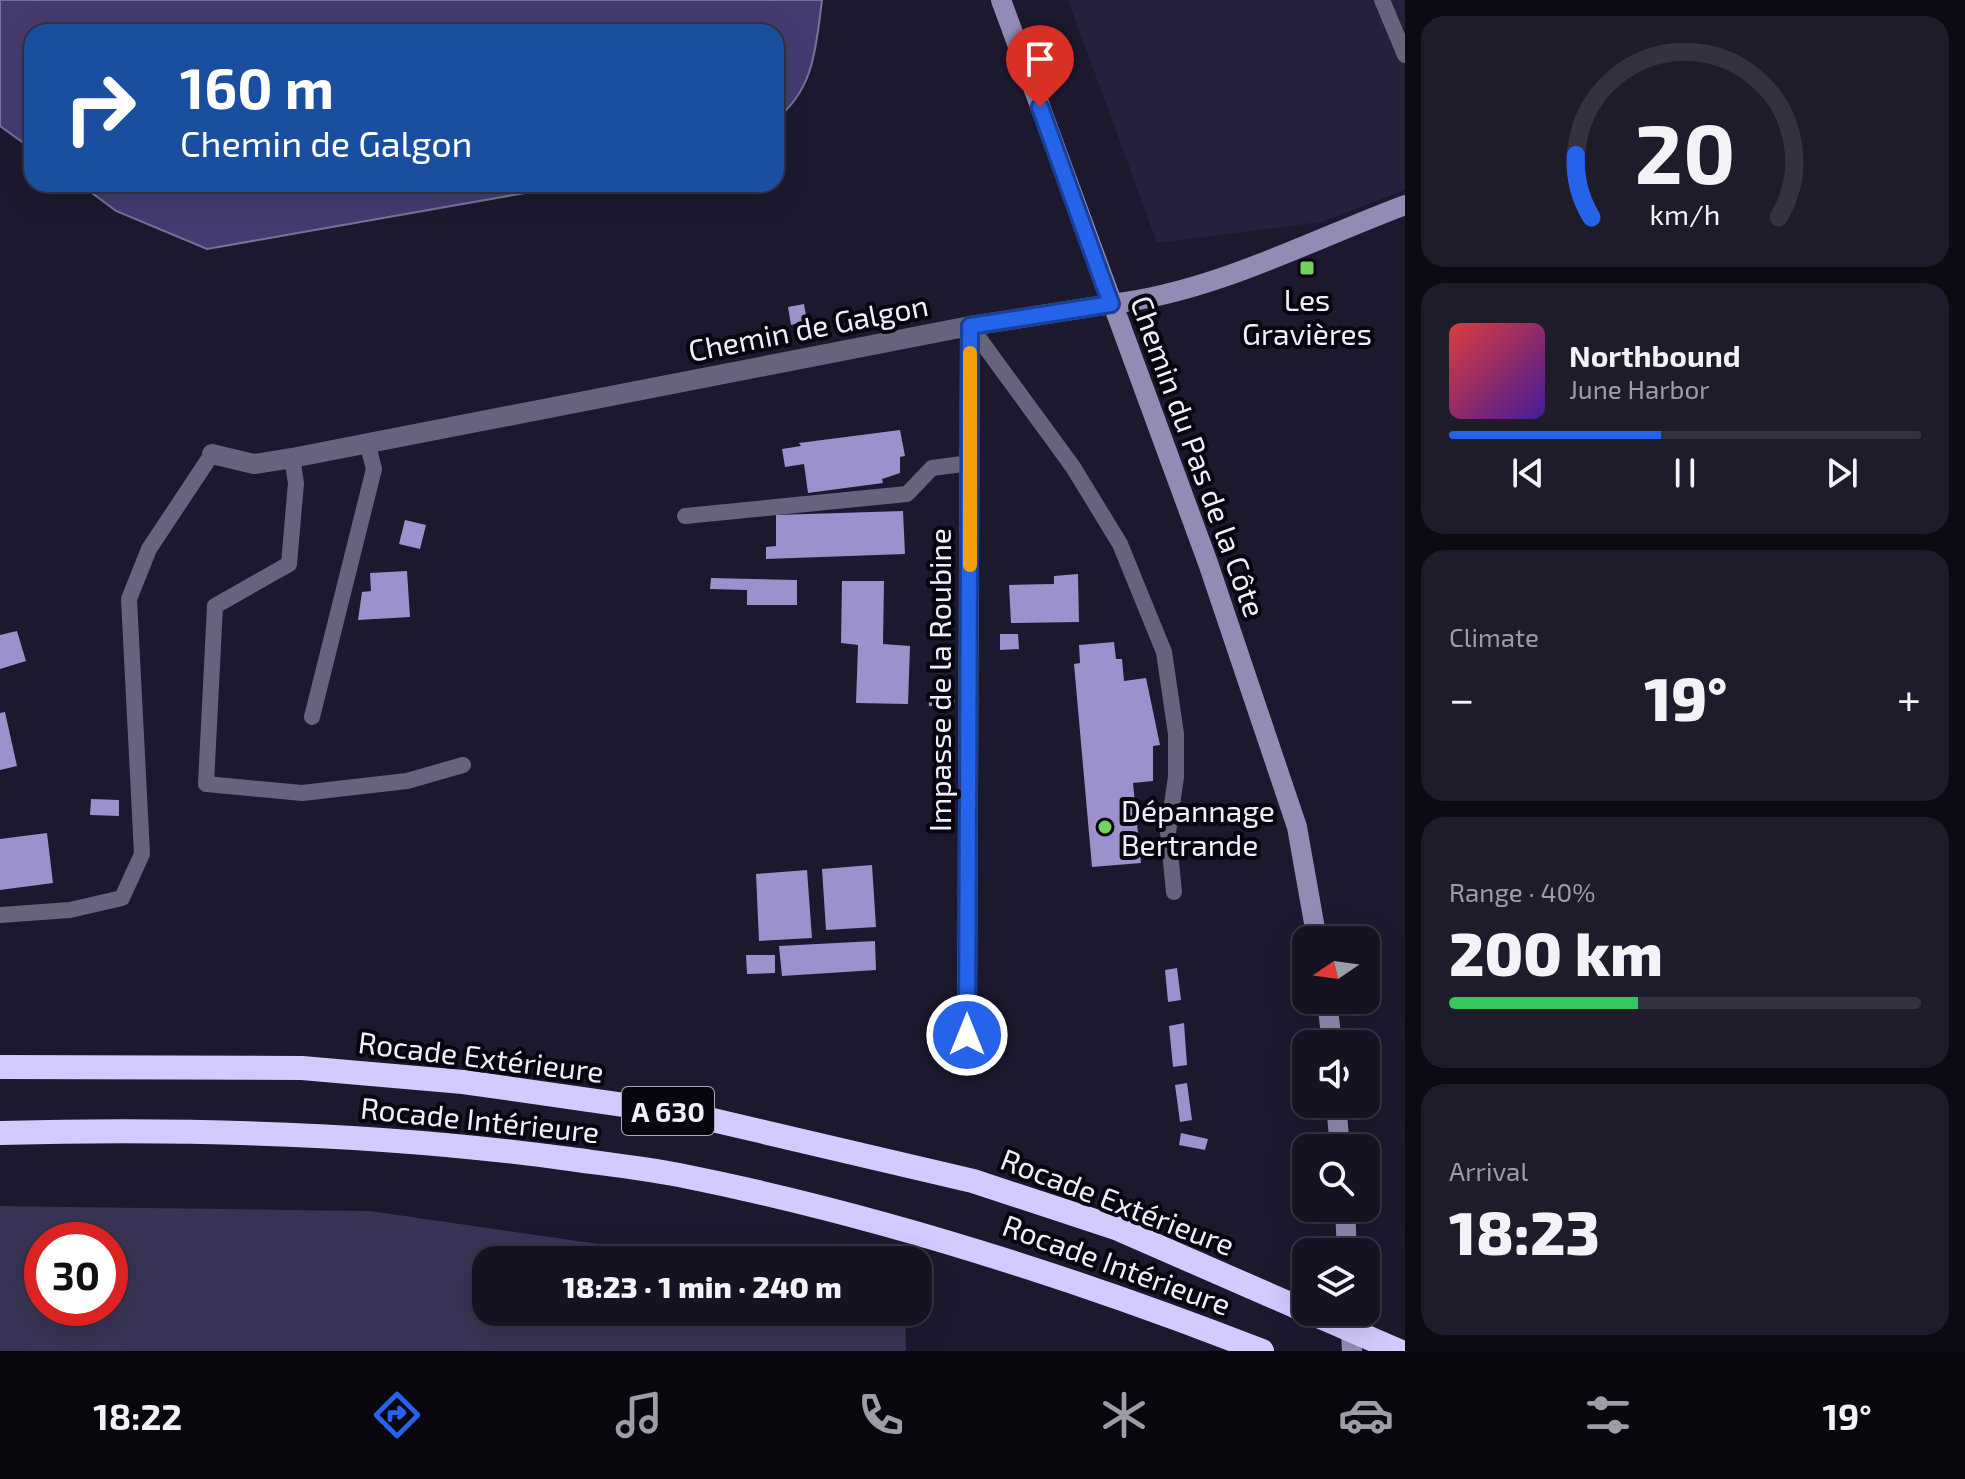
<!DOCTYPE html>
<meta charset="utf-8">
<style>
:root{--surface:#151222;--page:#1e1b2a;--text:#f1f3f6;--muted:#9d9ea5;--line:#343240;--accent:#2563eb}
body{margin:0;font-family:"Exo 2",sans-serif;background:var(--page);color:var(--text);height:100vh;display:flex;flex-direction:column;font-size:30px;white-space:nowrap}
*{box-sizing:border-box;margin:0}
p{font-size:26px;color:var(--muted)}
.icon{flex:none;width:44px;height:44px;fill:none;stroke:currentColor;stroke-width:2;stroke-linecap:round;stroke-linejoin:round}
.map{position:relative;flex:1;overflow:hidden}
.details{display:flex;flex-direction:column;gap:16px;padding:16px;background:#0c0a13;width:560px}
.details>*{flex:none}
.top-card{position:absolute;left:24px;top:24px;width:760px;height:168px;border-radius:24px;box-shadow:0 8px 32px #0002,0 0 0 2px var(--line);background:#1a4fa0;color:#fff;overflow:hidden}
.needle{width:52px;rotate:257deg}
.controls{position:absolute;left:1292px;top:926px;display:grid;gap:16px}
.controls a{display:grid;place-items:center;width:88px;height:88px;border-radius:16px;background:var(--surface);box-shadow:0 8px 32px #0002,0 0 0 2px var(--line);font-size:40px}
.speed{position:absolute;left:24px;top:1222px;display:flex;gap:16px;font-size:40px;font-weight:700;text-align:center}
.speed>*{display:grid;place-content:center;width:104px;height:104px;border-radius:50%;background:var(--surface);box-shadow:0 8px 32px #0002,0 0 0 2px var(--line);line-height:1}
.speed .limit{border:12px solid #d22;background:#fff;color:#111}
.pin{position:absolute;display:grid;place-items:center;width:68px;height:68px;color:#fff;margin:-82px -34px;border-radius:50% 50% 50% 0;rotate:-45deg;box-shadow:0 0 8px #0007}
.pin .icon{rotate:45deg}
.me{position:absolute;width:88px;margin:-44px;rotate:0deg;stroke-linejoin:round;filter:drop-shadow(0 0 6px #0008)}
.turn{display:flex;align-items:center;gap:28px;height:168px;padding:0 24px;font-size:36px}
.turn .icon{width:104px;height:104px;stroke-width:2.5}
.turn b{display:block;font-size:56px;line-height:68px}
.big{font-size:60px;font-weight:800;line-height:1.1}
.details .tile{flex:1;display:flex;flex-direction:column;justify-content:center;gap:12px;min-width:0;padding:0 28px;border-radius:24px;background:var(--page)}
.details .dial{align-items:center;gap:0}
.dial svg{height:208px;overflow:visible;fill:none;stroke:var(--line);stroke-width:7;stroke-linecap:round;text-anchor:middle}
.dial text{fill:var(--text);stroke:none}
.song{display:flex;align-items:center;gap:24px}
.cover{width:96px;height:96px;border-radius:12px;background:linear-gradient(135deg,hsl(0 70% 55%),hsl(260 70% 35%))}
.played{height:8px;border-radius:4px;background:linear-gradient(90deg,var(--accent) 45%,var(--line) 45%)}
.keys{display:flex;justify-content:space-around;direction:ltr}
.heat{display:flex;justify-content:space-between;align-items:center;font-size:44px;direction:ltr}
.charge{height:12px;border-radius:6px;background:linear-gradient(90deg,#34c759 40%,var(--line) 0)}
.trip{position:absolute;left:472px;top:1246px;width:460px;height:80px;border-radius:24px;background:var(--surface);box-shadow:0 8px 32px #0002,0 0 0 2px var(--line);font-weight:800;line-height:80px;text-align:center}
.menu{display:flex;height:128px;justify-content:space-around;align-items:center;background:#08070e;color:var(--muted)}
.menu .icon{width:56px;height:56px}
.menu .on{color:var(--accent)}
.menu b{font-size:36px;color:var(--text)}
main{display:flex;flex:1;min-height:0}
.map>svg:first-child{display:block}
.built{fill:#25203c}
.green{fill:#393355;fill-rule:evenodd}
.water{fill:#453b70;stroke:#78719a;stroke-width:2}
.building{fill:#9a91cd}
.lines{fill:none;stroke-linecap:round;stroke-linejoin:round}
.lane{stroke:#67637d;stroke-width:16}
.street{stroke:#67637d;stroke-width:20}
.secondary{stroke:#928cb5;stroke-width:20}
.highway{stroke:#d2cbff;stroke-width:24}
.route-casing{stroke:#184099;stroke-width:20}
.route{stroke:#2563eb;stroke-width:14}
.slow{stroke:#f59e0b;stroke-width:14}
.poi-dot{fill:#70d35f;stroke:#07050e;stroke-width:3}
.labels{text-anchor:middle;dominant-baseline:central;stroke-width:8;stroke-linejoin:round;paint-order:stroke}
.shield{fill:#07050e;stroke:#a9a8b5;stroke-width:2}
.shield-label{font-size:28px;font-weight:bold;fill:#efeefd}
.poi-label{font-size:30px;fill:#efeefd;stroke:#07050e}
.street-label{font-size:30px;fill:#efeefd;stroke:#07050e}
</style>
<main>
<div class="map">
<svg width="1405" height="1351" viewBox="0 0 1405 1351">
<rect width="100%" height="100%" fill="#1c182e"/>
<path class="built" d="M1068 0H1405V190L1321 222 1157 243Z"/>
<path class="green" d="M0 1206 370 1211 709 1260H486V1312H905L906 1351H0ZM42 1240H110V1308H42Z"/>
<path class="water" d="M0 0H822C816 45 815 89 776 119V32H32V149L0 126Z
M80 184H576L207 249 116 211Z"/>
<path class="building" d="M804 304 807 321 791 325 788 307Z
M900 430 905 456 900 457V473L882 479 883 483 808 493 804 464 785 467 782 449 801 446 799 443Z
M903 511 905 554 766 559V547L776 546V515Z
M405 520 426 525 420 549 399 544Z
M407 571 410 617 358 620 362 592 371 591 370 573Z
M1078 574 1079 622 1011 623 1009 585 1054 584V576Z
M711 578 797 580V605H747V590L710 589Z
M842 581H884L883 644 910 646 908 704 856 703 858 645 841 643Z
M17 631 26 661 0 669V635Z
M1000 634H1018L1019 649 1000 650Z
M1114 642 1116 659H1122L1124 681 1146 678 1160 745 1153 746V781L1133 783 1141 863 1092 867 1074 664 1080 663 1079 645Z
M928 693 955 694V705L929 706Z
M5 712 17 766 0 770V713Z
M91 799 119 800V816L90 815Z
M47 833 53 883 0 890V839Z
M872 865 876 927 826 930 822 869Z
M807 870 812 938 759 941 756 874Z
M875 941 876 970 782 976 779 946Z
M746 955H775V973L747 974Z
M1177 968 1181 1000 1168 1002 1165 970Z
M1184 1023 1187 1065 1173 1067 1169 1026Z
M1187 1083 1192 1120 1180 1122 1175 1085Z
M1181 1133 1208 1139 1205 1150 1179 1145Z"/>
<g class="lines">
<path class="lane" d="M1382 0 1405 55
M970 326 1073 467 1120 544 1164 652 1176 734V777L1168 832 1174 892
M292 458 296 483 289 564 215 606 206 784 302 793 407 781 463 765
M685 516 907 494 932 468 970 463
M312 717 374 469 367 442
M0 915 70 910 122 898 142 854 129 599 149 549 212 454"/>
<path class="street" d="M212 454 254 464 292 458 970 326 1111 304
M967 1035 970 326"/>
<path class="secondary" d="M1001 0 1208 563 1297 827 1317 940
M1111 304C1214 292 1309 241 1405 205
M1327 1000 1332 1044
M1336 1104 1340 1148
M1345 1208 1347 1252
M1350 1312 1352 1351"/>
<path class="highway" d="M0 1067 302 1068 463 1082 687 1114 973 1181 1116 1228 1306 1311
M0 1133C190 1128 381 1133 570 1159 606 1164 643 1168 679 1175 879 1215 1072 1277 1262 1351
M1309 1312 1399 1351"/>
</g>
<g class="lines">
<g class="route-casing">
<path id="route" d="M967 1035 970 326 1111 304 1040 107"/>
</g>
<use href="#route" class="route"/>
<path class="slow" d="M970 565V353"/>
</g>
<g class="poi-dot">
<rect x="1299" y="260" width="16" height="16" rx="4"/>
<circle cx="1105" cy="827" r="8"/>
</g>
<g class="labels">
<rect class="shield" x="622" y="1087" width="92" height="48" rx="6"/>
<g class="shield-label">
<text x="668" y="1111">A 630</text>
</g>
<g class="poi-label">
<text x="1307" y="299">Les<tspan x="1307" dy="34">Gravières</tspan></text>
<text x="1121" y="810" text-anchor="start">Dépannage<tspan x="1121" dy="34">Bertrande</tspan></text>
</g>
<g class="street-label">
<text transform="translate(808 327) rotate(-11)">Chemin de Galgon</text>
<text transform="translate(1199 456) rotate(70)">Chemin du Pas de la Côte</text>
<text transform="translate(939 680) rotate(-90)">Impasse de la Roubine</text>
<text transform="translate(481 1056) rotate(7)">Rocade Extérieure</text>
<text transform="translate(480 1119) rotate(6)">Rocade Intérieure</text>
<text transform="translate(1118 1201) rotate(21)">Rocade Extérieure</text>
<text transform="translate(1117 1264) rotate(20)">Rocade Intérieure</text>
</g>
</g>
</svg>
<div class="controls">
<a><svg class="needle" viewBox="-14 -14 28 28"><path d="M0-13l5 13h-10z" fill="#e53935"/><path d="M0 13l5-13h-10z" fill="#9d9ea5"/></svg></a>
<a><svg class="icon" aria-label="sound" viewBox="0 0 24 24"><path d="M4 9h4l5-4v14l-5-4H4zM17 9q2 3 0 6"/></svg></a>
<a><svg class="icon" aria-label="search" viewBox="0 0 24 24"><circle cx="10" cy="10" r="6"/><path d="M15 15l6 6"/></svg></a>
<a><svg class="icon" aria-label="layers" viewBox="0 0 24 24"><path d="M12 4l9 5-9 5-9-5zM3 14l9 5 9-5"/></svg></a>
</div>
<div class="speed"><div class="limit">30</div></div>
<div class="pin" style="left:1040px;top:107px;background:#d93025"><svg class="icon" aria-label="arrive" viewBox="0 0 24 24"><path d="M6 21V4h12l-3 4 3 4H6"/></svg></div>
<svg class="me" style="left:967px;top:1035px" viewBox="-20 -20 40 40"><circle r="17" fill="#2563eb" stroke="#fff" stroke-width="3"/><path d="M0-11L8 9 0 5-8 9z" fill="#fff"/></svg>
<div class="trip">18:23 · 1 min · 240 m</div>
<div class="top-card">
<div class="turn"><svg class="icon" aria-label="right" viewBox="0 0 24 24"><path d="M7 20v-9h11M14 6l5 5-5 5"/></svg><div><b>160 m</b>Chemin de Galgon</div></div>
</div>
</div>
<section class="details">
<div class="tile dial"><svg viewBox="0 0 100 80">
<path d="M14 69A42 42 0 1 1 86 69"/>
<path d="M14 69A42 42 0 0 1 8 45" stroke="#2563eb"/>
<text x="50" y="56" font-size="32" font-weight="700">20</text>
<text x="50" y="72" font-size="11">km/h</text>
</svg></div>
<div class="tile">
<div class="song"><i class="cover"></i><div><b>Northbound</b><p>June Harbor</p></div></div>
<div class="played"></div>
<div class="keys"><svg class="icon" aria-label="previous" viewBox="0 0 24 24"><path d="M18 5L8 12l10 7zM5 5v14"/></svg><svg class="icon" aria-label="pause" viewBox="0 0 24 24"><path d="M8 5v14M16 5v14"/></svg><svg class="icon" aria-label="next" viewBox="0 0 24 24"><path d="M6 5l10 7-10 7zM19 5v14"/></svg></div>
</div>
<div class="tile"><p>Climate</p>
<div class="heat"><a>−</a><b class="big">19°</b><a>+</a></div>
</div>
<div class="tile"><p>Range · 40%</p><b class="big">200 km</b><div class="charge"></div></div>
<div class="tile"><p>Arrival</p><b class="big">18:23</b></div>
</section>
</main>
<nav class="menu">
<b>18:22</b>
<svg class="icon on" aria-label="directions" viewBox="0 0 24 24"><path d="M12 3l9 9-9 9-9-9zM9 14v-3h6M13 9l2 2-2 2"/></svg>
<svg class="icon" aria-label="music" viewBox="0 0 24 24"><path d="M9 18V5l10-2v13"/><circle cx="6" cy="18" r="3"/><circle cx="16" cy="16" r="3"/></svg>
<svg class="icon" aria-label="phone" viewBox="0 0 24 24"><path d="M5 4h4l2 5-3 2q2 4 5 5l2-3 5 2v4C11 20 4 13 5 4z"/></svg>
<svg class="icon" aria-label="climate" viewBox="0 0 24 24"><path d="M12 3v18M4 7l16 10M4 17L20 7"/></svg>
<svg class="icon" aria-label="car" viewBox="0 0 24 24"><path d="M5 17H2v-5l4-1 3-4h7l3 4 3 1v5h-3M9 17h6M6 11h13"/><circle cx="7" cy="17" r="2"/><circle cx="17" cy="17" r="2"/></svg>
<svg class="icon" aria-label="filters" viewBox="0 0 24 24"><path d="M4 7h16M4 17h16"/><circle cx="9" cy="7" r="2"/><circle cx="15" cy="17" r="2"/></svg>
<b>19°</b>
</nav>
